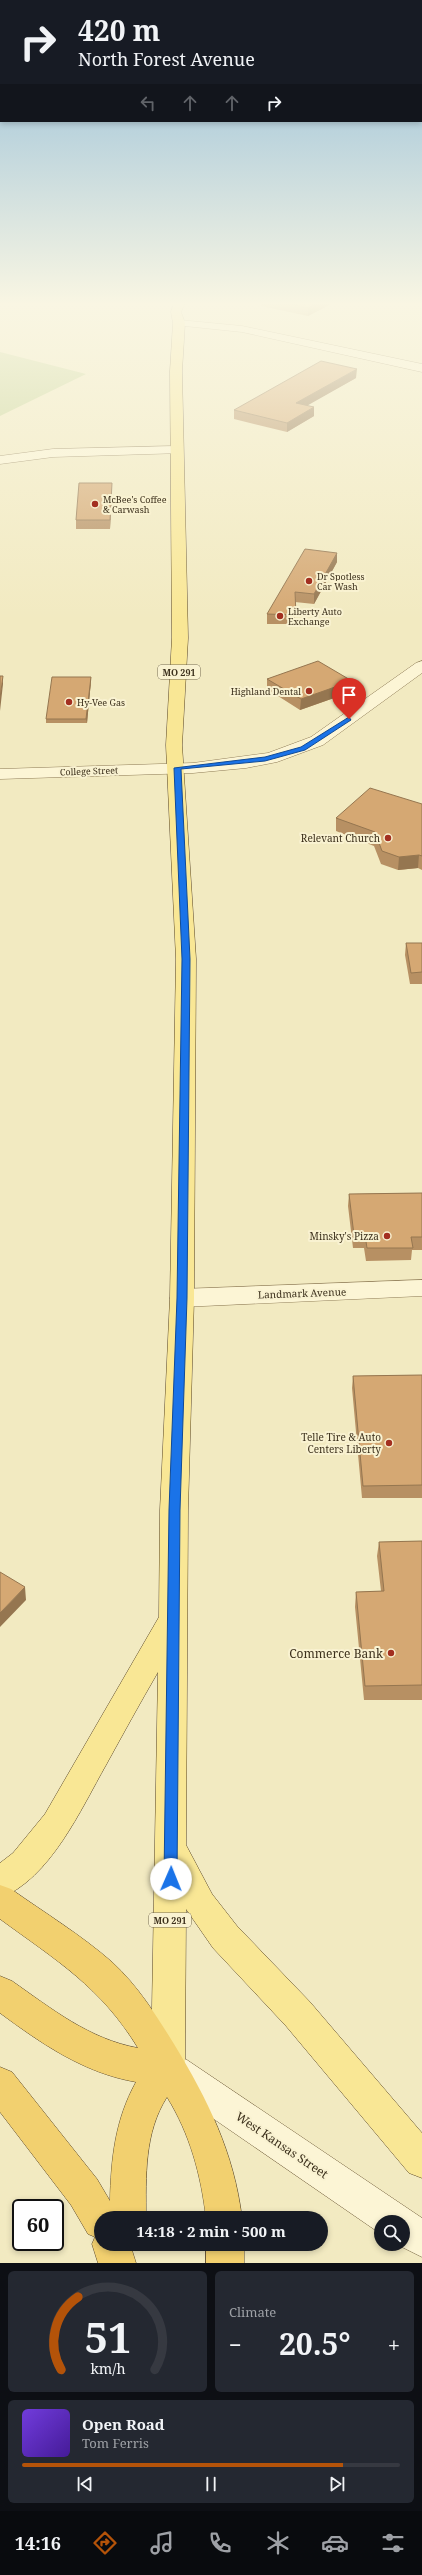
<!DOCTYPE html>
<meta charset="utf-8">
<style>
:root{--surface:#171b24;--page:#242831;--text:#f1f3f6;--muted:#9ea1a6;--line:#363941;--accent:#b45309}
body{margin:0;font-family:"Noto Serif",serif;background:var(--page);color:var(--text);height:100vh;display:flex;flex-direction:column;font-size:15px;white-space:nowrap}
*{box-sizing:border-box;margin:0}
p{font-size:13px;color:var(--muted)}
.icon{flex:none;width:22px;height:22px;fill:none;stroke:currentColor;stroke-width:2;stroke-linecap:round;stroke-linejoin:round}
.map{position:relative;height:2263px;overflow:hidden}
.sheet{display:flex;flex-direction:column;gap:8px;padding:8px;background:#0d0f14;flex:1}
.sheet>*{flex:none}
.guide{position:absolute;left:0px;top:0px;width:422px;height:122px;box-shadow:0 2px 6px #0003;background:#171b24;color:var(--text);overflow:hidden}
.tools{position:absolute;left:374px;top:2215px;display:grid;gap:8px}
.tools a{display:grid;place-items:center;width:36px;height:36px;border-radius:50%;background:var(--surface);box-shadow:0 2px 6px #0003;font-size:20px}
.speed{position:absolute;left:12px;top:2199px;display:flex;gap:8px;font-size:20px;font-weight:700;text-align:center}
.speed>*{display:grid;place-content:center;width:52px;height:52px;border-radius:50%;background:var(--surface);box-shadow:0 2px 6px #0003;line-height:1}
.speed .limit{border:2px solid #111;border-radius:6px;background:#fff;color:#111}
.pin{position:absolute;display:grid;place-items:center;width:34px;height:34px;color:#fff;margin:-41px -17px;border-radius:50% 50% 50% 0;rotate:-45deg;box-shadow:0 0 4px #0007}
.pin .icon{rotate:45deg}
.me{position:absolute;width:44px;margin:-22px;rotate:1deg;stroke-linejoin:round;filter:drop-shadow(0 0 3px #0008)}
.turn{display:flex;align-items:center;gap:14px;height:84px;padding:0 12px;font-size:18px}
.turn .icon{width:52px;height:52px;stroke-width:2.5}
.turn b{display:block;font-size:28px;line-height:34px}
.lanes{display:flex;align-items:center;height:38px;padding:0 12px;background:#0003;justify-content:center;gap:20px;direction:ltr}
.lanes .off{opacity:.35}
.big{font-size:30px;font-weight:700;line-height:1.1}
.sheet .card{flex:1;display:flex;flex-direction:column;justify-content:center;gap:6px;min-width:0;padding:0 14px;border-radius:6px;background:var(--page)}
.sheet .dial{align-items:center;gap:0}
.dial svg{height:104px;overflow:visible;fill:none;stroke:var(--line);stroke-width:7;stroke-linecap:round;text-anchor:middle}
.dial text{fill:var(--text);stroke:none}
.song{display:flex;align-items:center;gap:12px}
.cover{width:48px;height:48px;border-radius:6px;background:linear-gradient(135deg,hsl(260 70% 55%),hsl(260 70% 35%))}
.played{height:4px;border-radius:2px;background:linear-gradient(90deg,var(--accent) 85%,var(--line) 85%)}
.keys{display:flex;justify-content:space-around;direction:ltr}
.heat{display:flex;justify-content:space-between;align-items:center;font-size:22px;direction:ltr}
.sheet .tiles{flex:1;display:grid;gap:8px;grid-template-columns:1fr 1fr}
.card:last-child{grid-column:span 2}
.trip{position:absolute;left:94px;top:2211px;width:234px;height:40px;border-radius:20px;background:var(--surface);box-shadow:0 2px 6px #0003;font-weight:700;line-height:40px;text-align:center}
.tab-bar{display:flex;height:64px;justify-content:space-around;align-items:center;background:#090b0e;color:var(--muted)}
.tab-bar .icon{width:28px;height:28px}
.tab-bar .selected{color:var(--accent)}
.tab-bar b{font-size:18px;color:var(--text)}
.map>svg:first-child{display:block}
.green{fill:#c3d293}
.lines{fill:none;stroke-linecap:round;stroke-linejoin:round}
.minor-casing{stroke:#8e7b56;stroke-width:1}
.secondary-casing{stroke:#705c3a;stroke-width:1}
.primary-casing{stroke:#5b482b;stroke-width:1}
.trunk-casing{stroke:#5b482b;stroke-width:1}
.minor{fill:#fcf5d5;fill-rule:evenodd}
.secondary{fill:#fcf5d5;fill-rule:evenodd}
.primary{fill:#f9e795;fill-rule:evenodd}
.trunk{fill:#f2d06f;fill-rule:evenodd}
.wall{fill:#b79063}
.shaded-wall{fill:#957650}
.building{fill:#d5a873;stroke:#957650}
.route{fill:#1a73e8;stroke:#114b97}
.poi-dot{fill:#a32f20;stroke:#f9f2d1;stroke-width:1.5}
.labels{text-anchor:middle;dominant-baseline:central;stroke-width:4;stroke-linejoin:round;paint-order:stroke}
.far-poi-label{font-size:9px;fill:#3c301c;stroke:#f9f2d1;text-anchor:start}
.shield{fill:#f9f2d1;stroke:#756a52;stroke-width:1}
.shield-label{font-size:9px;font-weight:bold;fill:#3c301c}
.far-street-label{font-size:9px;fill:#3c301c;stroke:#f9f2d1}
.poi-label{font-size:10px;fill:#3c301c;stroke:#f9f2d1;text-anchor:end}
.street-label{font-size:10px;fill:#3c301c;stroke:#f9f2d1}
.near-poi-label{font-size:12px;fill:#3c301c;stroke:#f9f2d1;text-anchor:end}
.near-street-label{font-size:12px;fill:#3c301c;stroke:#f9f2d1}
</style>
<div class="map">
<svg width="422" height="2263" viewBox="0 0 422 2263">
<rect width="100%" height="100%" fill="#f2eac1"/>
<path class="green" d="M0 352 86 374 0 416Z"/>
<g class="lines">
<g class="minor-casing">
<path id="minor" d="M179 320 242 326 422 364V372L242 332 175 325V321Z
M177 446 183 450 182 453 53 457 0 464V456L53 449Z
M422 661V673L323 745 277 762 246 768 193 773 0 779V769L193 763 268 753 311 737 416 663Z
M422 1280V1296L182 1307 173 1304 170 1298 173 1292 182 1289Z"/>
</g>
<g class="secondary-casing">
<path id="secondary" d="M175 2055 187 2060 422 2218V2257L396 2244H403V2222H381V2234L163 2084 158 2072 163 2060Z"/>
</g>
<g class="primary-casing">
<path id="primary" d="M174 303H185L181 312 185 323 182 371 188 638 182 745 196 959 194 1298 188 1510 186 1845 212 1894 237 1926 310 2002 422 2133V2178L409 2173 286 2026 213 1948 186 1909 185 2065 180 2077 168 2082 156 2077 151 2065 158 1672C140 1703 123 1734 106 1765 81 1809 50 1879 0 1898V1863L13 1853 45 1814 159 1617 160 1510 170 1298 176 959 166 745 172 638 170 371 173 323 171 312Z"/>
</g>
<g class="trunk-casing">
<path id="trunk" d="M0 1885 11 1889C45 1913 81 1935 112 1962 138 1986 156 2015 174 2044 208 2100 234 2153 242 2218H206C201 2175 190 2134 167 2097 144 2133 146 2176 146 2218H101V2244H130L136 2263H98L92 2244 95 2237 88 2234 71 2205 0 2112V2067L12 2072 97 2179 110 2201C111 2159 115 2120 136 2082 84 2073 42 2044 0 2013V1976L12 1981C52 2009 89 2039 138 2048 101 1987 56 1960 0 1919Z
M206 2244H244V2263H206Z"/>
</g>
<use href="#minor" class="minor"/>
<use href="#secondary" class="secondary"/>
<use href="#primary" class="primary"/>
<use href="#trunk" class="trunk"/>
</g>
<path class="wall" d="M261 303H333L308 316 261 306Z
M356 378 307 405 314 416 287 432 234 419V410Z
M112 492 110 529H76V520Z
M337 553V562L314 604 295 602V624H267V614Z
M91 677V681L87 723H46V719Z
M267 679 352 681 351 692 300 710 267 689Z
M422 804V870L418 868 398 870 381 864 374 846 336 831V818Z
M406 943H422V984H410L405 955Z
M422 1193V1250H412L411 1260 366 1261 364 1248H353L348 1206 349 1194Z
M422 1375V1498H362L352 1388 353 1376Z
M422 1541V1700H364L355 1607 356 1592 381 1591 377 1556 379 1542Z"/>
<path class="shaded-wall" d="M317 303H333L308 316V308Z
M357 369 356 378 296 412V403Z
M314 407V416L287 432V423Z
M112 483V492L110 529V520Z
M337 553V562L314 604V594Z
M3 676V684L0 711V698Z
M91 677V681L87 723 86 719Z
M352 681 351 692 300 710 301 699Z
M419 855 418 868 398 870 399 857Z
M25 1587 26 1600 0 1627V1613Z"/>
<path class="building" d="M287 303H317L308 308Z
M321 361 357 369 296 403 314 407 287 423 234 410Z
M79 483H112L110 520H76Z
M305 549 337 553 314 594 295 592 296 615 267 614Z
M318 661 352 681 301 699 267 679Z
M0 676H3L0 698Z
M52 677H91L86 719H46Z
M370 788 422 804V856L419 855 399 857 382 851 375 832 336 818Z
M406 943H422V972L411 973Z
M422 1193V1237H411L413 1248H367L365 1235H354L349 1194Z
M422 1375V1485L363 1486 353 1376Z
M422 1541V1685L365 1686 356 1592 384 1591 379 1542Z
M0 1572 25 1587 0 1613Z"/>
<linearGradient id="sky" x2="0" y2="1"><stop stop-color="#8dbad8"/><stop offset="0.49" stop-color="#f9f6e3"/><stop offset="1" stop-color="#f9f6e3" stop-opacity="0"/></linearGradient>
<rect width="422" height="620" fill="url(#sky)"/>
<path class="route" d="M349 717 351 720 305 750 265 761 181 769 190 959 187 1298 180 1510 177 1879 175 1883 171 1885 166 1883 164 1879 169 1510 177 1298 182 959 174 768 265 757 301 747Z"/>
<g class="poi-dot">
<circle cx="95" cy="504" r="4"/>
<circle cx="309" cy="581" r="4"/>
<circle cx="280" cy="616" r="4"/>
<circle cx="309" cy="691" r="4"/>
<circle cx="69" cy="702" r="4"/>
<circle cx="388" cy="838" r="4"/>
<circle cx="387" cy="1236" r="4"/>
<circle cx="389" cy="1443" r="4"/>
<circle cx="391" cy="1653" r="4"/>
</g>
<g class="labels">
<g class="far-poi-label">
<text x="103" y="499">McBee's Coffee<tspan x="103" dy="10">&amp; Carwash</tspan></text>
<text x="317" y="576">Dr Spotless<tspan x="317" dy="10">Car Wash</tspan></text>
<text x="288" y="611">Liberty Auto<tspan x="288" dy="10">Exchange</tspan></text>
<text x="301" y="691" text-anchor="end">Highland Dental</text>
<text x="77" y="702">Hy-Vee Gas</text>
</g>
<g class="shield">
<rect x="158" y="665" width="42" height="14" rx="3"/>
<rect x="149" y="1913" width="42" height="14" rx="3"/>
</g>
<g class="shield-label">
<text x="179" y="672">MO 291</text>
<text x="170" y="1920">MO 291</text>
</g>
<g class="far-street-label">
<text transform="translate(89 771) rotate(-2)">College Street</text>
</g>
<g class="poi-label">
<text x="380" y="838">Relevant Church</text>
<text x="379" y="1236">Minsky's Pizza</text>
<text x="381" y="1437">Telle Tire &amp; Auto<tspan x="381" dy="12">Centers Liberty</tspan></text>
</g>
<g class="street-label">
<text transform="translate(302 1293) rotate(-2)">Landmark Avenue</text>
</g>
<g class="near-poi-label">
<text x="383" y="1653">Commerce Bank</text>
</g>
<g class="near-street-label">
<text transform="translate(282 2145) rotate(34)">West Kansas Street</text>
</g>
</g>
</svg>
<div class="tools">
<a><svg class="icon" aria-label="search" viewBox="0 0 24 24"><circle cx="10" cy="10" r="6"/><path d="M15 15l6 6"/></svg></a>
</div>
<div class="speed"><div class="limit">60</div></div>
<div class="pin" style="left:349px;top:719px;background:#d93025"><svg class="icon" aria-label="arrive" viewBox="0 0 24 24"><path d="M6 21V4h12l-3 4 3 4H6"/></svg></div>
<svg class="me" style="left:171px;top:1879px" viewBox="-20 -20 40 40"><circle r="19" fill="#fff"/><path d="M0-13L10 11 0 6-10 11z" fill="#1a73e8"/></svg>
<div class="trip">14:18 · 2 min · 500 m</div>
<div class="guide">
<div class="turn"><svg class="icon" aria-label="right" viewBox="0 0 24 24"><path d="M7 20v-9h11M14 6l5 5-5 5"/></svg><div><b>420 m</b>North Forest Avenue</div></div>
<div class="lanes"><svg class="icon off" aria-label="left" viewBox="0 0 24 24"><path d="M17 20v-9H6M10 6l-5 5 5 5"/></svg><svg class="icon off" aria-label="ahead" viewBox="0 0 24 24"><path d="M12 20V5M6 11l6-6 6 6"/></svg><svg class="icon off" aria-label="ahead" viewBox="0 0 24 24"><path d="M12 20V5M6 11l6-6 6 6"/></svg><svg class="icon" aria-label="right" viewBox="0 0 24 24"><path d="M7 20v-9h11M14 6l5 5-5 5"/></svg></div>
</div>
</div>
<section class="sheet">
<div class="tiles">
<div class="card dial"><svg viewBox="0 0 100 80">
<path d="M14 69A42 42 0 1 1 86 69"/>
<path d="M14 69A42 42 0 0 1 27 13" stroke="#b45309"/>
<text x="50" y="56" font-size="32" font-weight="700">51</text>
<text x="50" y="72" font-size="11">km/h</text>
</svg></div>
<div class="card"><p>Climate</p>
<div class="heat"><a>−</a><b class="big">20.5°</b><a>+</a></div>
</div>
<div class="card">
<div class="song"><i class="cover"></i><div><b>Open Road</b><p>Tom Ferris</p></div></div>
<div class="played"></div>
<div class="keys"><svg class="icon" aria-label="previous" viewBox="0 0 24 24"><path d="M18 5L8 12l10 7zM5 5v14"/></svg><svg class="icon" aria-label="pause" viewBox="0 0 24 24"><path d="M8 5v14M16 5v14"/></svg><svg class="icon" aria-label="next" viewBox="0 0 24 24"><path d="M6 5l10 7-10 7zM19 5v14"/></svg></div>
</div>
</div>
</section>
<nav class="tab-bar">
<b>14:16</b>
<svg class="icon selected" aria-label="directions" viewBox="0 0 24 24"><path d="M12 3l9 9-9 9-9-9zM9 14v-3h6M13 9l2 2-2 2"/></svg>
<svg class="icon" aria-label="music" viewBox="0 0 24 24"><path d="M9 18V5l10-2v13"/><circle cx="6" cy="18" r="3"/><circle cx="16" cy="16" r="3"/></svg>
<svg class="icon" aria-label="phone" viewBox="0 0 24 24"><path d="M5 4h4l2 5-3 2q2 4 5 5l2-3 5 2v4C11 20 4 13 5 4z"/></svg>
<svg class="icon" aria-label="climate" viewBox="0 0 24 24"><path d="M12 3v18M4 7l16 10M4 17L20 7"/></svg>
<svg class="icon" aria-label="car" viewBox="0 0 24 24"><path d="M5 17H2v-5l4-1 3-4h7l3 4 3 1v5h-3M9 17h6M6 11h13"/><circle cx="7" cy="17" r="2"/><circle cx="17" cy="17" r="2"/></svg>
<svg class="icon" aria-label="filters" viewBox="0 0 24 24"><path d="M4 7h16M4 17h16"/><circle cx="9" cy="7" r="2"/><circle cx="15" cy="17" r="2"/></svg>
</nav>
